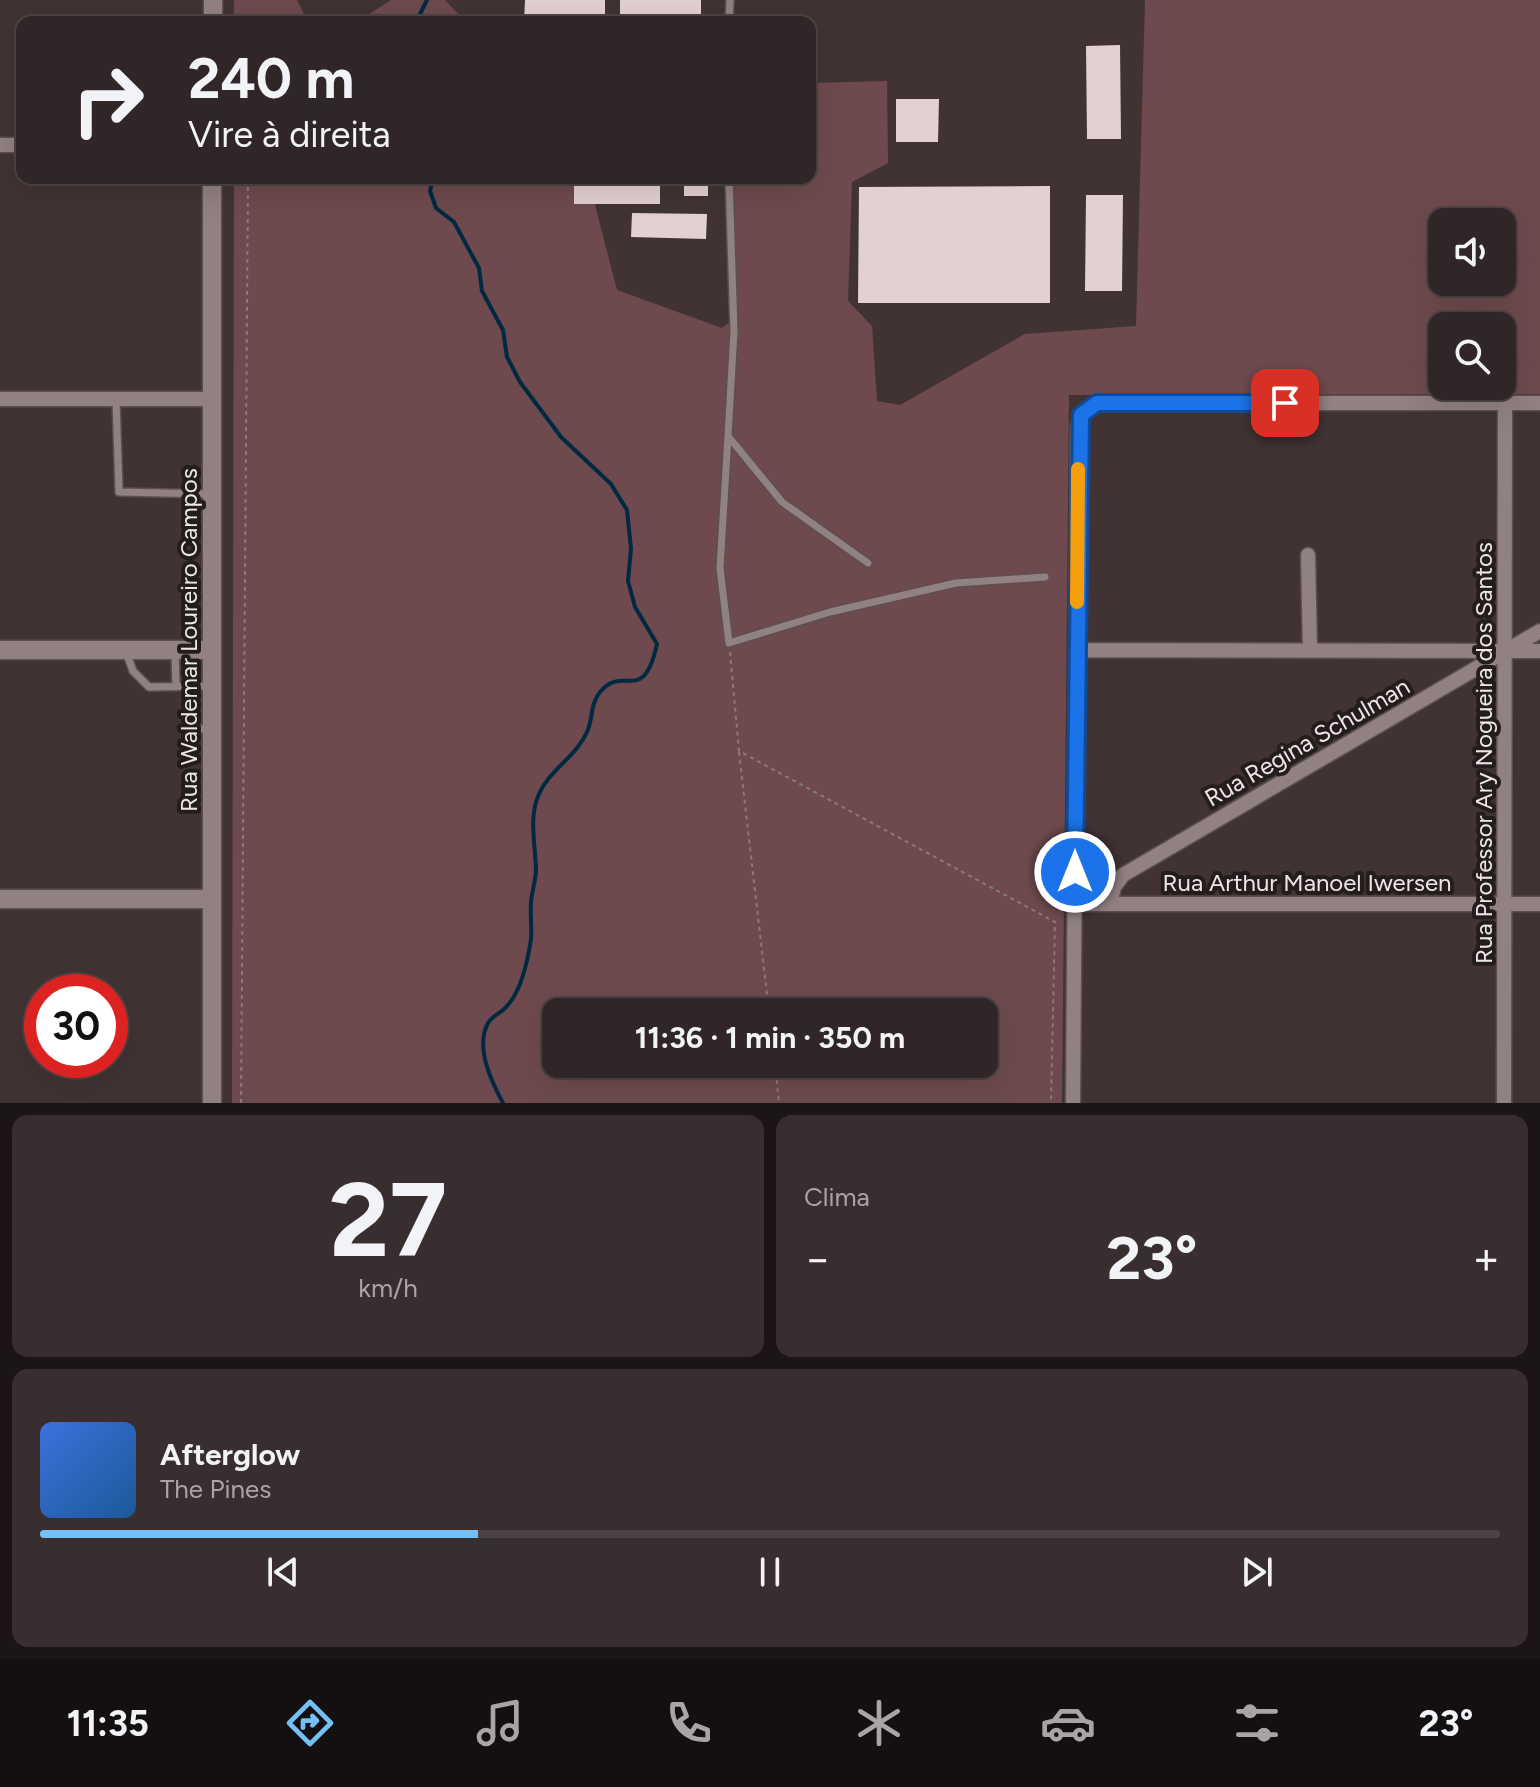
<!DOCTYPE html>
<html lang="pt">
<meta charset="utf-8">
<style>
:root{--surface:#312627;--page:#392e2f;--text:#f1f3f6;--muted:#a8a5a7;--line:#4c4344;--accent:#74c0f6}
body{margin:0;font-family:Figtree,sans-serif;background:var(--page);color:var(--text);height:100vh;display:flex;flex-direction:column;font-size:30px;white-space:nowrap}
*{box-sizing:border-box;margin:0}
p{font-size:26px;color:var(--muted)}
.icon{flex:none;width:44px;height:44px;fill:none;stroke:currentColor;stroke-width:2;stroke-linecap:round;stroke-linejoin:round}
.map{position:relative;height:1103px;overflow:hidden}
.side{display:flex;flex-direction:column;gap:12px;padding:12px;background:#1b1515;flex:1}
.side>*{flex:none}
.guide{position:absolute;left:16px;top:16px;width:800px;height:168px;border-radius:16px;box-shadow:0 8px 32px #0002,0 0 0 2px var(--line);background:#312627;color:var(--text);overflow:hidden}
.buttons{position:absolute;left:1428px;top:208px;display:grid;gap:16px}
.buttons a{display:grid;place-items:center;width:88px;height:88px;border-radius:16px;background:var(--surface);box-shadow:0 8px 32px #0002,0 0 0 2px var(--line);font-size:40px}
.speed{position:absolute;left:24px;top:974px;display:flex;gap:16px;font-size:40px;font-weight:700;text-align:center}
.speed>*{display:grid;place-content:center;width:104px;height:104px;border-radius:50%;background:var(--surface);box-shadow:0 8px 32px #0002,0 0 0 2px var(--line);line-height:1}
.speed .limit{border:12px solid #d22;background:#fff;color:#111}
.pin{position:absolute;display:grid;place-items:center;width:68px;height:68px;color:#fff;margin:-34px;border-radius:16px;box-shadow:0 4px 12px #0006}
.me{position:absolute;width:88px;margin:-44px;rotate:0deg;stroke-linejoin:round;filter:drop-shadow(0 0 6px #0008)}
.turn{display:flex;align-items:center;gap:28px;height:168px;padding:0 40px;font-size:36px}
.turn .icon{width:104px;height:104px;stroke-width:2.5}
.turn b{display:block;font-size:56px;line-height:68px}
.big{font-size:60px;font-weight:700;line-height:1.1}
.side .tile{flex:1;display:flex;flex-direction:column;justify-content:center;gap:12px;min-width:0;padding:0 28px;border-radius:16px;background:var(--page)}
.side .dial{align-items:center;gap:0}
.dial b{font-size:104px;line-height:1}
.song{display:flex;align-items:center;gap:24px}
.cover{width:96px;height:96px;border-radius:12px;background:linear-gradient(135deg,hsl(220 70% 55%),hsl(210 70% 35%))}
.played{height:8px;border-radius:4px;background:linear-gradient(90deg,var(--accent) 30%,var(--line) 30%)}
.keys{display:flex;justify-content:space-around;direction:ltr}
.heat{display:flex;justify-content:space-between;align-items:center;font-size:44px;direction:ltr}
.side .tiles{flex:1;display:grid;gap:12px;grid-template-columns:1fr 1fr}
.tile:last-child{grid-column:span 2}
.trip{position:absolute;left:542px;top:998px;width:456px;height:80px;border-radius:16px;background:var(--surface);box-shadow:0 8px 32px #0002,0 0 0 2px var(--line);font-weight:700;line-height:80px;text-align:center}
.menu{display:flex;height:128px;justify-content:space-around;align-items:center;background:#140f10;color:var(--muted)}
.menu .icon{width:56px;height:56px}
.menu .selected{color:var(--accent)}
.menu b{font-size:36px;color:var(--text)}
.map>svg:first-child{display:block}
.green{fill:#6e4a4e;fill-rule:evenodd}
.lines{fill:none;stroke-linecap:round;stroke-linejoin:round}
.stream{stroke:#002942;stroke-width:4}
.building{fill:#e3d0d2}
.service-casing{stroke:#5b5051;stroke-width:10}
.minor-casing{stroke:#5b5051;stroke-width:17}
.secondary-casing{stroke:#5b5051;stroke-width:21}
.path{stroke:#877b7c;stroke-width:2;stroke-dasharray:4 4;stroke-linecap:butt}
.service{stroke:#928183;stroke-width:7}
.minor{stroke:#928183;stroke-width:14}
.secondary{stroke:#928183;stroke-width:18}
.route-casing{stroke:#114b97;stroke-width:20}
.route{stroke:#1a73e8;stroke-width:14}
.slow{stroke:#f59e0b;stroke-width:14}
.labels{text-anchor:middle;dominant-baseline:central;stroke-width:8;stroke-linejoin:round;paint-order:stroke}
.street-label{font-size:24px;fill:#eee5e6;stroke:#231d1d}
</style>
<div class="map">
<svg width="1540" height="1103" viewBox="0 0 1540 1103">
<rect width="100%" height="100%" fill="#413334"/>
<path class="green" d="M234 0H297L308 22H234Z
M391 0H445L466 22H357Z
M1145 0H1540V394L1069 395 1062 1103H232L234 178H588L617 290 722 328 730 322 726 178H810V83L887 81 888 163 852 182 848 301 872 326 877 401 900 405 1025 334 1136 326ZM1442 222H1502V282H1442ZM1442 326H1502V386H1442ZM556 1012H984V1064H556Z"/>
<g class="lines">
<path class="stream" d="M416 22 427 0
M433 178 430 191 436 208 454 222 479 268 482 291 503 330 507 357 520 382 561 437 611 484 627 510 631 549 628 581 635 607 657 644C643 707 624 663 600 692 590 704 593 720 587 732 576 757 550 769 539 794 528 818 536 847 536 872 535 882 532 892 531 902 530 915 532 927 531 939 528 959 521 992 506 1007 501 1013 492 1016 488 1023 475 1047 491 1081 503 1103"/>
</g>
<path class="building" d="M525 0H605V22H524Z
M620 0H701V22H620Z
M1120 45 1121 139H1087L1086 46Z
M896 99H939L938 142H896Z
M574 178H660V204H574Z
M684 178H708V196H684Z
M1050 186V303H858L859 187Z
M1086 195H1123L1122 291H1085Z
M632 213 707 214 706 239 631 237Z"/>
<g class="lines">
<g class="service-casing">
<path id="service" d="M729 22 730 0
M729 178 734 331 728 436 782 502 868 563
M116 399 119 492 210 494
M728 436 720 568 729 643 830 612 956 583 1045 577
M126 652 133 671 149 687 210 686
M175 652 176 687
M185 729H210"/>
</g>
<g class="minor-casing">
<path id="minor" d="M0 145H22
M0 399H212
M1308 555 1310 651
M1077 650 1540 651
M1075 904H1540
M1110 904 1114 887 1123 875 1540 631
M1073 1103 1078 426 1085 410 1097 403H1540
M1504 1103 1505 403"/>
</g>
<g class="secondary-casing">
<path id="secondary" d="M213 22V0
M0 650H212
M0 899H212
M212 1103V178"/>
</g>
<path class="path" d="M730 652 739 751 1055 922 1051 1103
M739 752 769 1012
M775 1064 779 1103
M241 1103 248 178"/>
<use href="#service" class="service"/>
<use href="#minor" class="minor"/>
<use href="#secondary" class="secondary"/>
</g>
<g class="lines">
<g class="route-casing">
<path id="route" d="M1075 872 1081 415 1097 403H1285"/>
</g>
<use href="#route" class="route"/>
<path class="slow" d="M1077 602 1078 469"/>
</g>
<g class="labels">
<g class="street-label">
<text transform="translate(188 640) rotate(-90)">Rua Waldemar Loureiro Campos</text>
<text transform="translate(1307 742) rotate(-30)">Rua Regina Schulman</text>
<text transform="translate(1483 753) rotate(-90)">Rua Professor Ary Nogueira dos Santos</text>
<text x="1307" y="882">Rua Arthur Manoel Iwersen</text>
</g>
</g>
</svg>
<div class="buttons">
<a><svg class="icon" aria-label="sound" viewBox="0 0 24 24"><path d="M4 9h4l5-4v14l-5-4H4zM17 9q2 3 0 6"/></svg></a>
<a><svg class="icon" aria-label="search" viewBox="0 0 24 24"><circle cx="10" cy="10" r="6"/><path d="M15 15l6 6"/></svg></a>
</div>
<div class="speed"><div class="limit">30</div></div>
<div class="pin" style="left:1285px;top:403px;background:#d93025"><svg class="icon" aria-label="arrive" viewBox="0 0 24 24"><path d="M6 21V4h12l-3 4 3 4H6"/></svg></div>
<svg class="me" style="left:1075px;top:872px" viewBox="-20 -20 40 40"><circle r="17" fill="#1a73e8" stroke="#fff" stroke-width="3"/><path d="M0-11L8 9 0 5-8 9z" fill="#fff"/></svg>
<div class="trip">11:36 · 1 min · 350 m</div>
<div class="guide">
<div class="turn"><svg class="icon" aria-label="right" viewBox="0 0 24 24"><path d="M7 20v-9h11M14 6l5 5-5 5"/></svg><div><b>240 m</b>Vire à direita</div></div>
</div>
</div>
<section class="side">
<div class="tiles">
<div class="tile dial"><b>27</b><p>km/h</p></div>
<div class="tile"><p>Clima</p>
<div class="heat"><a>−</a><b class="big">23°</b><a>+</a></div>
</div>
<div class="tile">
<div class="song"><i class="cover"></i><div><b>Afterglow</b><p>The Pines</p></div></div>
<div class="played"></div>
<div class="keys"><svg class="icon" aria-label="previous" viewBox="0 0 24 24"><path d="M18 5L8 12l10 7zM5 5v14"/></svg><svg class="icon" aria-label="pause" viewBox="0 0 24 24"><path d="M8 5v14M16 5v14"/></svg><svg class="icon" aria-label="next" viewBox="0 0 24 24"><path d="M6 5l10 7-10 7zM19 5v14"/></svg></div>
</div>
</div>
</section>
<nav class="menu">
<b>11:35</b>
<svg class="icon selected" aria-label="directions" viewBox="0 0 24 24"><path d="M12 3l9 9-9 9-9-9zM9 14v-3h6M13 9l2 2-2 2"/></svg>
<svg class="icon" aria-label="music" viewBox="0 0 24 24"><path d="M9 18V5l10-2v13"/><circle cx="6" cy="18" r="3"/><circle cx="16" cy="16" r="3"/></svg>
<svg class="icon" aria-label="phone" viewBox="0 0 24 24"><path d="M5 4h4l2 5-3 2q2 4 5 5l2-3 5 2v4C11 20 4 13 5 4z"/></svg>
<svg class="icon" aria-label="climate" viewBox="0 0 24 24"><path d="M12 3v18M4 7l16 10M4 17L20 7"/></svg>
<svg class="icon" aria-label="car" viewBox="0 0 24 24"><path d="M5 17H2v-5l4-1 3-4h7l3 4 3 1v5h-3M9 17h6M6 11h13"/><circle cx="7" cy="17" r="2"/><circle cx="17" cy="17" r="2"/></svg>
<svg class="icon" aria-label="filters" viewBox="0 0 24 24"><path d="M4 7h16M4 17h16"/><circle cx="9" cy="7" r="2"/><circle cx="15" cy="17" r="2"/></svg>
<b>23°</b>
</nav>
